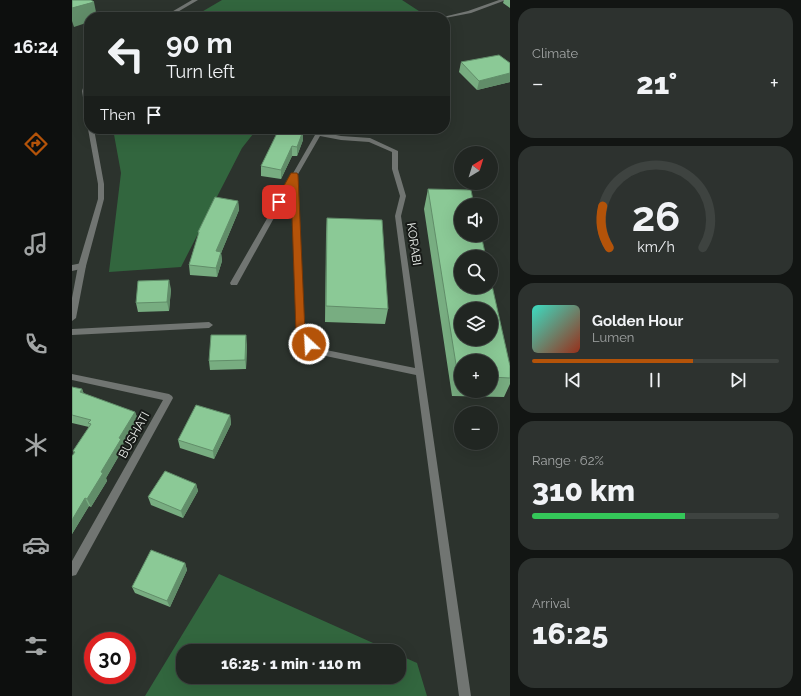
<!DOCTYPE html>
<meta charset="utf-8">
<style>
:root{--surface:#212622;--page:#2d322f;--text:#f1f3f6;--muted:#a2a5a5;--line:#3e4340;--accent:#b45309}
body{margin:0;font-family:Raleway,sans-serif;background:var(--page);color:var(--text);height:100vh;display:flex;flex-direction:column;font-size:15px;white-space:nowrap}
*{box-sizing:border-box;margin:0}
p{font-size:13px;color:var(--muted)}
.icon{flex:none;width:22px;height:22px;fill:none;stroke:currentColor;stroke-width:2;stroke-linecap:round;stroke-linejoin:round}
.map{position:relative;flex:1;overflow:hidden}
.side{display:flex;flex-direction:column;gap:8px;padding:8px;background:#121513;width:291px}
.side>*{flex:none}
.guide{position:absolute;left:12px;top:12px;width:366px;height:122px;border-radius:16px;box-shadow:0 4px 16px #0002,0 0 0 1px var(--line);background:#212622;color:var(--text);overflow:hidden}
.needle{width:26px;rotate:38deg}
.controls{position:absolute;left:382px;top:146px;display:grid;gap:8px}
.controls a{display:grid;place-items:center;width:44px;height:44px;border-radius:50%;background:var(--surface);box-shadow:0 4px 16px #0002,0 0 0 1px var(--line);font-size:20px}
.speed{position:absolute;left:12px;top:632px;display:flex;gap:8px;font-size:20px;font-weight:700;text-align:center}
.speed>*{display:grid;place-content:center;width:52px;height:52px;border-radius:50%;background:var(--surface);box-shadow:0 4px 16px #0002,0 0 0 1px var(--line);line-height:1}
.speed .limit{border:6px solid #d22;background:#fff;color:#111}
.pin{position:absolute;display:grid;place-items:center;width:34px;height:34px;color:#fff;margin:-17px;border-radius:8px;box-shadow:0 2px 6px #0006}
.me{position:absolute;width:44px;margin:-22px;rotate:335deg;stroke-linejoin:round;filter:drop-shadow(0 0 3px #0008)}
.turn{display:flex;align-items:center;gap:14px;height:84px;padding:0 16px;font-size:18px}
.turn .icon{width:52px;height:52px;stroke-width:2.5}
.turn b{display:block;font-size:28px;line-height:34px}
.then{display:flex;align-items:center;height:38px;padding:0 16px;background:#0003;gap:8px;font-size:15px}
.big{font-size:30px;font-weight:800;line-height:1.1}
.side .card{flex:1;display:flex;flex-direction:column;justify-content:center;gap:6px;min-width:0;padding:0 14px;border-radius:16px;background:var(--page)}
.side .dial{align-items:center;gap:0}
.dial svg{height:104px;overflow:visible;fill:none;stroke:var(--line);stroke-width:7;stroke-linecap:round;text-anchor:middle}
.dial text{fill:var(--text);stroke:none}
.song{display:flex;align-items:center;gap:12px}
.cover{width:48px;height:48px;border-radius:6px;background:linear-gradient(135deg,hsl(170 70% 55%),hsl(10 70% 35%))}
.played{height:4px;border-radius:2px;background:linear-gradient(90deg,var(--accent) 65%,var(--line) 65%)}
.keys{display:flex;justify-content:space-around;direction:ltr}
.heat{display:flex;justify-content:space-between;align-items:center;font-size:22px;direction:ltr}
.charge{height:6px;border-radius:3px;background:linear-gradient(90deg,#34c759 62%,var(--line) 0)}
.trip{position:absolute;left:104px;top:644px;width:230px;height:40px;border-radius:16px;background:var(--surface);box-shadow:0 4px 16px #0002,0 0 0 1px var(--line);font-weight:800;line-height:40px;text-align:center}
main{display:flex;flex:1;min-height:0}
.tab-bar{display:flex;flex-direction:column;width:72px;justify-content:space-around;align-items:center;background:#0d0f0e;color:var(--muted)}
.tab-bar .icon{width:28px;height:28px}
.tab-bar .active{color:var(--accent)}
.tab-bar b{font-size:18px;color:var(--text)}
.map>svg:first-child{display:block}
.green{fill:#32663e}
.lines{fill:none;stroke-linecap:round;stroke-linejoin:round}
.lane{fill:#717572;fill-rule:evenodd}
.street{fill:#717572;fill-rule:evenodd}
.wall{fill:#78ad81;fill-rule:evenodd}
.shaded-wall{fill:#618d69}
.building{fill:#8bc996;stroke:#618d69;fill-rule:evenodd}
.route{fill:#b45309;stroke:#753606}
.labels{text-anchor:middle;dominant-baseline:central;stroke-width:4;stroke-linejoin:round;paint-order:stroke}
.street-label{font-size:12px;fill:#e9ede9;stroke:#171a17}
</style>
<main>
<nav class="tab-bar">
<b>16:24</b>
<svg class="icon active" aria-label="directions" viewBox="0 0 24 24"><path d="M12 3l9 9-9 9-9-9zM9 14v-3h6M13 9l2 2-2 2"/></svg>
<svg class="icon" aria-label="music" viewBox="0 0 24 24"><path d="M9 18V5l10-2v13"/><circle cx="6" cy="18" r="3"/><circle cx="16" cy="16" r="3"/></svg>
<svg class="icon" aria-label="phone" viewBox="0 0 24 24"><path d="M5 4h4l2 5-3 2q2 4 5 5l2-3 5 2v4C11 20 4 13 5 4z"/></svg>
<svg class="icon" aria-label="climate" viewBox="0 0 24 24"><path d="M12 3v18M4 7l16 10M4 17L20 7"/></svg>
<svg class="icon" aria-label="car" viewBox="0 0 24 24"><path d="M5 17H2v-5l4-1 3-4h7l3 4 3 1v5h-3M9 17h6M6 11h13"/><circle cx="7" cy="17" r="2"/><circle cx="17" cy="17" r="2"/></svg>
<svg class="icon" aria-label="filters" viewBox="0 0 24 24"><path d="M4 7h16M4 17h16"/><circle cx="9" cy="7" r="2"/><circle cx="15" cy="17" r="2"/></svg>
</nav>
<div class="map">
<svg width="438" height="696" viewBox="0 0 438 696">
<rect width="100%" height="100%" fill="#2c332d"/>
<path class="green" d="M150 0H330L350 13 341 17H121Z
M41 129H185L170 148 109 267 37 272 49 173Z
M147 574 319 651H111V677H327V655L345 663 355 696H73Z"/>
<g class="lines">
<path class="lane" d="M10 263 13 264 14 266 13 268 0 271V265Z
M137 322 141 325 137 328 0 335V329Z"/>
<path class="street" d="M120 0H126L97 17H91Z
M427 0H434L399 13 373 18V17H371L396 11Z
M17 77 16 91 17 118 14 116 10 91 14 79Z
M17 128V129H22L32 184V199L14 266 4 318 0 321V298L6 266 26 199V184L16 129Z
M221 129H233L269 136 298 138 326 151V169L334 196 329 216 399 696H387L344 375 249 355 234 346 225 332 219 187 165 285H159L158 283 243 135 222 130ZM248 136 269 140 297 142 320 152V169L328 196 323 216 343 368 254 350 240 342 233 332 225 176Z
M0 374 97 394 100 396 101 398 4 575 0 576V561L91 400 0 380Z"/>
</g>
<path class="wall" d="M432 0H438V8L431 3Z
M389 62 438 63V82L405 90 387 72Z
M255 129H269L266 134 255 132Z
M231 131V140L225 156H220L209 179 189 176V166Z
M356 189 438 366V384L432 397 380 396 352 209ZM389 361H419V391H389Z
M166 201 167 210 149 253 150 261 145 277 118 275 117 265 126 236V232Z
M255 218 316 309 313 324 253 322 254 235Z
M99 289 97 311 66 312 64 303Z
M175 344 174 369 138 370 137 361Z
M0 387 10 389 12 394 63 412 66 420 51 444 52 447 34 478 35 481 19 507 17 506 0 534V456L2 454 1 451 17 427 0 423Z
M158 415 159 424 142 459 108 448 106 440Z
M124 484 126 491 111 518 79 505 76 497Z
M113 563 115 570 98 607 63 593 60 587Z"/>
<path class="shaded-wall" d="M22 2 25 17H17V22L2 27 0 21V8Z
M438 73V82L405 90 407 81Z
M266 129H269L266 134Z
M231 131V140L225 156V147Z
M220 146V156L209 179V170Z
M166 201 167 210 149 253 150 261 145 277 144 268V251Z
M97 280 99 289 97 311 95 302Z
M174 335 175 344 174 369 173 360Z
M10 389 13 398 8 392Z
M63 412 66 420 51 444 52 447 34 478 35 481 19 507 15 499 47 438Z
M158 415 159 424 142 459 141 451Z
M124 484 126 491 111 518 109 511Z
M13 498 17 506 0 534V520Z
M113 563 115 570 98 607 95 601Z"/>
<path class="building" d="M0 0H19L22 2 0 8Z
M427 55 438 63V73L407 81 389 62Z
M207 129H221L231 131 225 147 220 146 209 170 189 166Z
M356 189 399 190 402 205H389V235H409L414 257H389V287H419V281L438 366V378L419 377V361H389V377H386ZM389 309H419V339H389Z
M143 197 166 201 144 251 149 252 144 268 117 265 127 232H126Z
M255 218 310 220 316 309 254 306Z
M97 280 95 302 64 303 66 281Z
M139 335H174L173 360 137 361Z
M0 387 10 389 8 392 63 412 47 438 49 439 29 472 31 473 15 499 13 498 0 520V456L3 452 1 451 19 424 16 423 19 420 0 415Z
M124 405 158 415 141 451 106 440Z
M93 471 124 484 109 511 76 497Z
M79 550 113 563 95 601 60 587Z"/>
<path class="route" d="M219 173H225L226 175 233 332 241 344 237 348 233 347 224 332 219 187 210 204 207 205 203 202Z"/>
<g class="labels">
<g class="street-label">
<text transform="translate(342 244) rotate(82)">KORABI</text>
<text transform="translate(62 435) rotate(-61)">BUSHATI</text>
</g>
</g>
</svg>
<div class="controls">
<a><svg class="needle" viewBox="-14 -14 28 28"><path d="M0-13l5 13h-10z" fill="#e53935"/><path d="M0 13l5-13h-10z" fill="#a2a5a5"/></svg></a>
<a><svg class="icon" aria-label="sound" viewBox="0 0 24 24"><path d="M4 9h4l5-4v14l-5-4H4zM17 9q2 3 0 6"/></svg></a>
<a><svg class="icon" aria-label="search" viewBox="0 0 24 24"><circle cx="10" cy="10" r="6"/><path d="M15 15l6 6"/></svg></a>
<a><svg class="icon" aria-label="layers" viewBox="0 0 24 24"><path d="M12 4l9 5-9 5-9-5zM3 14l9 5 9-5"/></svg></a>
<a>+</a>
<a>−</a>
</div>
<div class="speed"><div class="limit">30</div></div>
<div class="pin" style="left:207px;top:202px;background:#d93025"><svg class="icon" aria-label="arrive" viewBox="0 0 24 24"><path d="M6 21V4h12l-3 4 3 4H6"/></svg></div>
<svg class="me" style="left:237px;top:344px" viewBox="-20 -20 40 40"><circle r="17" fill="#b45309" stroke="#fff" stroke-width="3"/><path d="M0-11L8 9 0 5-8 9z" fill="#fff"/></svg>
<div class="trip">16:25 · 1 min · 110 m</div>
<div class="guide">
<div class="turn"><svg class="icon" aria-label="left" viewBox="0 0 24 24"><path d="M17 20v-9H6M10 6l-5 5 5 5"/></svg><div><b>90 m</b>Turn left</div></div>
<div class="then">Then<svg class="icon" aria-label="arrive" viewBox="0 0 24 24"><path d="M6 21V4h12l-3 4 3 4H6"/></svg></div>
</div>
</div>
<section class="side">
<div class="card"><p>Climate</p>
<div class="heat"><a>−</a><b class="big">21°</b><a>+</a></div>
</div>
<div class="card dial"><svg viewBox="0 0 100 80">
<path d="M14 69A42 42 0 1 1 86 69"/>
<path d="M14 69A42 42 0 0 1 9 37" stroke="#b45309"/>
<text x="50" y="56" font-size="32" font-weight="700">26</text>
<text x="50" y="72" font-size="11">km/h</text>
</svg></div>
<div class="card">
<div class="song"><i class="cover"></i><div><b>Golden Hour</b><p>Lumen</p></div></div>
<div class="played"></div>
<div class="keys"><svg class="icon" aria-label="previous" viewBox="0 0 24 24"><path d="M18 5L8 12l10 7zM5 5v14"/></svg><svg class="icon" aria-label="pause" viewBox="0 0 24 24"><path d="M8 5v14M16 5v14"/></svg><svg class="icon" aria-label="next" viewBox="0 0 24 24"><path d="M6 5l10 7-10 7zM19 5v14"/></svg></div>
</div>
<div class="card"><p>Range · 62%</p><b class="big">310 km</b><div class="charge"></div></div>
<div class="card"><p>Arrival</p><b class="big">16:25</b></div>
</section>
</main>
